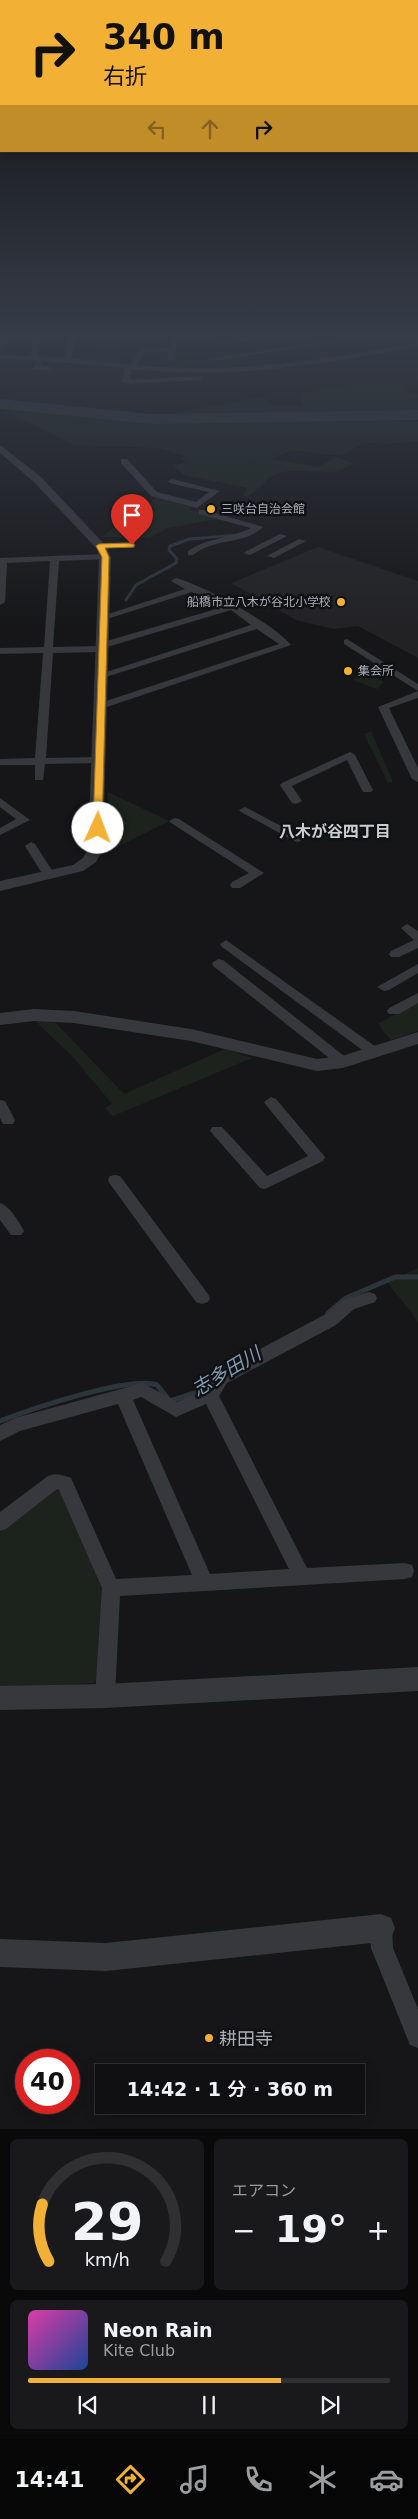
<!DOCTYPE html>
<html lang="ja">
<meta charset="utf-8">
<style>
:root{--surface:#101012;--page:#19191b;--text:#f1f3f6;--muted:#9c9d9f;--line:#303032;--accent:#f2b134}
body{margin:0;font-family:"DejaVu Sans","Noto Sans JP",sans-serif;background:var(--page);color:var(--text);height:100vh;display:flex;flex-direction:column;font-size:19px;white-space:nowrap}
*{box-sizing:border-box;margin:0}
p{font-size:16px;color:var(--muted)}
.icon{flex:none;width:28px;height:28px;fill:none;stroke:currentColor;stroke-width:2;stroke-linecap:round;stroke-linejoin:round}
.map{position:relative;height:2129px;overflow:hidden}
.side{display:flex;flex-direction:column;gap:10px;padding:10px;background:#09090a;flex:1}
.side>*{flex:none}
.guide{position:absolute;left:0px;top:0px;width:419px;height:152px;box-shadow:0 2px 12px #0003,0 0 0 1px var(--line);background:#f2b134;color:#111;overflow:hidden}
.speed{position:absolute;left:15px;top:2049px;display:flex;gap:10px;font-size:25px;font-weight:700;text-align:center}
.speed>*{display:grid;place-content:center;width:65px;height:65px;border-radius:50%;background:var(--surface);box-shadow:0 2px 12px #0003,0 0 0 1px var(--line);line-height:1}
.speed .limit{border:8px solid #d22;background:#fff;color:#111}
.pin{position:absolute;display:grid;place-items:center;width:42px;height:42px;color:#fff;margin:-51px -21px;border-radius:50% 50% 50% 0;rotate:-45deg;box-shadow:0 0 5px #0007}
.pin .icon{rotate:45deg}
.me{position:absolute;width:55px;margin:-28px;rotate:2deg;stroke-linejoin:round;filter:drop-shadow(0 0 4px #0008)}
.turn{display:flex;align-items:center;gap:18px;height:105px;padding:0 20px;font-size:22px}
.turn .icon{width:65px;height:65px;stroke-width:2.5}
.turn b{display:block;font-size:35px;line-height:42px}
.lanes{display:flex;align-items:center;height:48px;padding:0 20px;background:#0003;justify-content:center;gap:25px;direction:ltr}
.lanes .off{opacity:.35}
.big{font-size:38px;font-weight:600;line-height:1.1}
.side .card{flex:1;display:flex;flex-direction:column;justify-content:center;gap:8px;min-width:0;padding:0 18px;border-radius:8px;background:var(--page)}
.side .dial{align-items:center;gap:0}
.dial svg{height:130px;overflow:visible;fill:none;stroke:var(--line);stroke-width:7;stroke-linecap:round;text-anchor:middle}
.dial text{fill:var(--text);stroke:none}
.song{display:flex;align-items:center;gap:15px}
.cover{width:60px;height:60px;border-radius:8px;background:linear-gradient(135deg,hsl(320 70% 55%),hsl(220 70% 35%))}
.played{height:5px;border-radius:2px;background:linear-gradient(90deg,var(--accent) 70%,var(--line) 70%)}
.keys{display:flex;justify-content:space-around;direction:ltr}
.heat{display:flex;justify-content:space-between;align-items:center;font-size:28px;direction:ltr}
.side .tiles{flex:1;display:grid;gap:10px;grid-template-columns:1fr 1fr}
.card:last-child{grid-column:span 2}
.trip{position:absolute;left:95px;top:2064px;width:270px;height:50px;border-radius:0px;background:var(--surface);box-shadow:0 2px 12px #0003,0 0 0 1px var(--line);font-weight:600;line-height:50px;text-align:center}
.tabs{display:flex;height:80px;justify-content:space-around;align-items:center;background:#060607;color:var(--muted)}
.tabs .icon{width:35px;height:35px}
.tabs .active{color:var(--accent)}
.tabs b{font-size:22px;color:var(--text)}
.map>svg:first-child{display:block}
.built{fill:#222225}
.green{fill:#1c231d}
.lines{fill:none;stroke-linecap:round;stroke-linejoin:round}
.stream-far2{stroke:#2c353c;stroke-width:2.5}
.stream-far1{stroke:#2c353c;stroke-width:3}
.stream{stroke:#2c353c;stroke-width:5}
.river{fill:#2c353c;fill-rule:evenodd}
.minor{fill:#37383d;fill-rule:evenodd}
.tertiary{fill:#37383d;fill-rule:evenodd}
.route{fill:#f2b134;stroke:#9d7322}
.poi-dot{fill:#f2b134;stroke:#111113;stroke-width:2}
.labels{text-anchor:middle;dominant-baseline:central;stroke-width:5;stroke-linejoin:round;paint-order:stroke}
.far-poi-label{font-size:12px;fill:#a8adb8;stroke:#111113;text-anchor:start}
.neighbourhood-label{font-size:16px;font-weight:bold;fill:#c9ccd4;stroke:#111113}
.near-poi-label{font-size:18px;fill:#a8adb8;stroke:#111113;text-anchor:start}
.near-water-label{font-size:19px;font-style:italic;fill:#7f9bb3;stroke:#111113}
</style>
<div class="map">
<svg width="418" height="2129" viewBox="0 0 418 2129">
<rect width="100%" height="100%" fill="#161618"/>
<path class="built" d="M318 547 418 581V658L358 626 334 629 296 620 231 583Z"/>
<path class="green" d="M92 332H161L150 348H127L119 364 93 360 98 333Z
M357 384H402L404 393 418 394V410L173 414 258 397 266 400 272 406H302L299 393Z
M0 410 150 423 418 421V441L391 444 364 443 341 456 291 450 272 459 319 467 335 457 354 463 336 472 289 471 279 473 268 478 263 485 247 497 243 495 247 488 184 475 173 465 186 463 181 458 185 457 183 455 157 448 74 445 38 427 11 415 0 413Z
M158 497 191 505 190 510 223 518 168 528 149 538 101 537Z
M363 670 384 682 377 689 353 680Z
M371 731 393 782 388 783 364 734Z
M108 792 169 821 115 848 106 845Z
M418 1002V1031L391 1040 382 1030 379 1023Z
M35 1021H54L124 1094 225 1049 252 1058 113 1116 105 1108 112 1104 72 1056Z
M418 1268V1323L412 1313 387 1282Z
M63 1489 104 1595 100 1674 94 1683 0 1689V1532L51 1490Z"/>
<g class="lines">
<path class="stream-far2" d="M190 539 235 535"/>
<path class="stream-far1" d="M126 600 136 585 176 563 177 559 169 550 170 546 190 539 204 538"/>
<path class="stream" d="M328 1313 346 1298 395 1277H418
M0 1421C29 1410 130 1375 157 1385L170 1401 198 1392 218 1373"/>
<path class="river" d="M0 399 152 414 418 410V420L152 424 0 409Z"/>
<path class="minor" d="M1 332H7L4 347 0 349Z
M35 332H41L37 356 65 358 70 332H76L72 358 131 365 140 349 170 348 175 332H182L178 338 174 361 167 359 169 352H144L137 365C231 375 326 360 418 342V346C324 365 228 380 132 369L130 380 199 376 203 378 199 380 126 384 122 382 125 368 44 361 41 365 50 366V370L33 369 37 361 0 359V355L30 356Z
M281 332H299L219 345 216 343Z
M386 332H404L213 361 209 359Z
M121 459H127L157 492 196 502 209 492 169 483 168 481 172 479 220 491 197 508 151 496 121 463Z
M199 510H205L263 527C247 543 222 539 202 549 196 552 195 556 188 555V551C206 538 231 538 251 528L199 514Z
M280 534 287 536 250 555 243 553Z
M299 539 306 541 274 558 267 556Z
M99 543 132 542 136 545 132 548H96V544Z
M105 554 109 557 108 559 59 561 53 647 99 646 100 643 223 607 192 592 107 619 99 617 185 589 171 581 176 578C205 586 272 623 291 645L101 709 96 706 97 704 279 644 257 629 106 677 102 678 97 675 251 625 231 610 107 647 106 651 103 652 53 653 46 758 99 757 104 760 99 763 45 764 43 780H35V765H0V759L35 758 43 653 0 654V648L44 647 50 561 7 563 5 602 0 605V558Z
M347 639 418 684V698L389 708 418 768V782L412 779 378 707 418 691 344 644V640Z
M350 752 355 755 373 790 371 792H363L347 760 292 786 302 801 296 804 292 803 280 785 282 783Z
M0 798 30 820 0 835V828L16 819 0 807Z
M245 807 302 837 304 839 298 842 294 841 241 812 239 810Z
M175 818 179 819 264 873 240 888H232L230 885 232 882 249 873 171 823 169 821Z
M31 842 35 844 55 875 53 878H45L43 875 25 846Z
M407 924 418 931V948L399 957H391L389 954 391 951 414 940 401 928Z
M226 940 379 1049 381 1052 379 1055H369L222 947 220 944Z
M218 959 223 960 348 1059 350 1062 348 1065H338L213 966 212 963Z
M418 964V973L389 990 384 991 377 987Z
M418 993V1003L399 1014H389L387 1011 389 1008Z
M271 1097 276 1099 325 1157 323 1161 265 1189 260 1188 210 1131 212 1127H222L267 1176 308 1156 266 1105 264 1102Z
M0 1100 5 1101 15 1120 13 1124H3L0 1118Z
M115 1175 120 1176 208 1294 210 1298 208 1302 202 1304 196 1302 110 1184 108 1180 110 1176Z
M0 1203C10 1206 19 1222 24 1231L21 1235H11L0 1220Z
M369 1292 375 1294 377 1298 375 1302 354 1309 336 1325 227 1383 219 1396 307 1568 405 1563 412 1565 414 1571 412 1577 405 1579 120 1596 115 1696 112 1703 105 1706 98 1703 95 1696 102 1588 59 1490 57 1489 6 1529 0 1531V1512L48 1476C56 1473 63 1475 71 1478L116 1579 192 1575 118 1404 20 1431 0 1441V1425L15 1418 143 1383 177 1402 204 1390 215 1373 324 1315 343 1300ZM141 1397 176 1417 206 1404 289 1569 210 1574 133 1400Z
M381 1917 389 1920 392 1928 393 1948 418 2009V2048L410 2045 371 1948 370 1928 373 1920Z"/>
<path class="tertiary" d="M402 332H412L418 336V343Z
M0 445 41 477 106 546 111 557 103 849 96 862 83 871 0 891V881L73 865 83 858 88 849 99 557 97 549 33 481 0 453Z
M34 1009 74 1011 191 1029 317 1059 342 1056 418 1032V1044L343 1068 317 1071 191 1041 74 1023 34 1021 0 1025V1013Z
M418 1667V1691L105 1708 0 1710V1686L105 1684Z
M381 1914 391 1918 395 1928 391 1938 381 1942 106 1971 0 1967V1939L106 1943Z"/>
</g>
<linearGradient id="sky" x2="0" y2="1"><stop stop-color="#0c0c0d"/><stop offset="0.53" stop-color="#363c48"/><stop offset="1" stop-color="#363c48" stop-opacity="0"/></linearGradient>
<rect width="418" height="630" fill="url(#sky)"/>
<path class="route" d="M132 543 134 544V547L105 548 109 557 102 828 98 830 93 828 102 557 96 546 99 544Z"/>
<g class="poi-dot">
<circle cx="211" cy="509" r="5"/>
<circle cx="341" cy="602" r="5"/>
<circle cx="348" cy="671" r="5"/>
<circle cx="209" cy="2038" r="5"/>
</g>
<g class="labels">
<g class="far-poi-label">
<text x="221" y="509">三咲台自治会館</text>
<text x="331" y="602" text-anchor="end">船橋市立八木が谷北小学校</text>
<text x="358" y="671">集会所</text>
</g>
<g class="neighbourhood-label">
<text x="335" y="831">八木が谷四丁目</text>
</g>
<g class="near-poi-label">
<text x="219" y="2038">耕田寺</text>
</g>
<g class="near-water-label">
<text transform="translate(226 1371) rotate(-31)">志多田川</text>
</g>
</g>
</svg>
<div class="speed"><div class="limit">40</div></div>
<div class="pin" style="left:132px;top:545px;background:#d93025"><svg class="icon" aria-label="arrive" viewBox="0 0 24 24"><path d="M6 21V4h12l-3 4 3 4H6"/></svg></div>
<svg class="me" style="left:98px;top:828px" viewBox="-20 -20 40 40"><circle r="19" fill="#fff"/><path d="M0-13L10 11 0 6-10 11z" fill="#f2b134"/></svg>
<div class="trip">14:42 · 1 分 · 360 m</div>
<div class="guide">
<div class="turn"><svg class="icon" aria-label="right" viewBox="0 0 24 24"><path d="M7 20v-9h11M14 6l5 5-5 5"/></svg><div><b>340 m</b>右折</div></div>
<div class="lanes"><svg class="icon off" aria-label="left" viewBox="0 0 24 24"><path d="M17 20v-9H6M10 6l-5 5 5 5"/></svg><svg class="icon off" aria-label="ahead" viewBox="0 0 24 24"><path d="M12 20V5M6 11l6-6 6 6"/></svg><svg class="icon" aria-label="right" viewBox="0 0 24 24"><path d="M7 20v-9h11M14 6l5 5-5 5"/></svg></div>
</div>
</div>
<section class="side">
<div class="tiles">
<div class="card dial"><svg viewBox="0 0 100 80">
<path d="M14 69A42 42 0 1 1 86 69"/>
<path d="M14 69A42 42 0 0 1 10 34" stroke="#f2b134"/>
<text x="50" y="56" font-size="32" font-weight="700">29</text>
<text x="50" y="72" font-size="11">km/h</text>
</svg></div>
<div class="card"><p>エアコン</p>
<div class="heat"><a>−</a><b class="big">19°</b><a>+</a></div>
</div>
<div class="card">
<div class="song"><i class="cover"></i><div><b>Neon Rain</b><p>Kite Club</p></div></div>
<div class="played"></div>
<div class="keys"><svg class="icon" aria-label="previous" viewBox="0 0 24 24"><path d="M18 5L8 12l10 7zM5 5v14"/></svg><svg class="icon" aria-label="pause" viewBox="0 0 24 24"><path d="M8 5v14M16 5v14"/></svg><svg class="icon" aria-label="next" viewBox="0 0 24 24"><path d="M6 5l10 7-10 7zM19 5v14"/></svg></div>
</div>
</div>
</section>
<nav class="tabs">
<b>14:41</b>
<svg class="icon active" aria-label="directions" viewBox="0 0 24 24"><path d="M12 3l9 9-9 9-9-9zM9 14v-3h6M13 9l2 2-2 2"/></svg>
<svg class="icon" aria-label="music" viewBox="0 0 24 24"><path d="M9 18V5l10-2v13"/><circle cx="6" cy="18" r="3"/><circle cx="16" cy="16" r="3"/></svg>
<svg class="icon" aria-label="phone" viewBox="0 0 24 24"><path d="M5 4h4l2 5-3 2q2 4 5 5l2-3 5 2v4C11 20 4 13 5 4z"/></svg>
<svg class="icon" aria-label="climate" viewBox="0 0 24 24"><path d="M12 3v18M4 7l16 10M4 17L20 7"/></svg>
<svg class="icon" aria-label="car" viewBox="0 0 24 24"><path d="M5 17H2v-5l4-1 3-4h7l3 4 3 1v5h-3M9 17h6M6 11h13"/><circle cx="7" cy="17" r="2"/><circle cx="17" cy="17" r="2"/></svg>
</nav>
